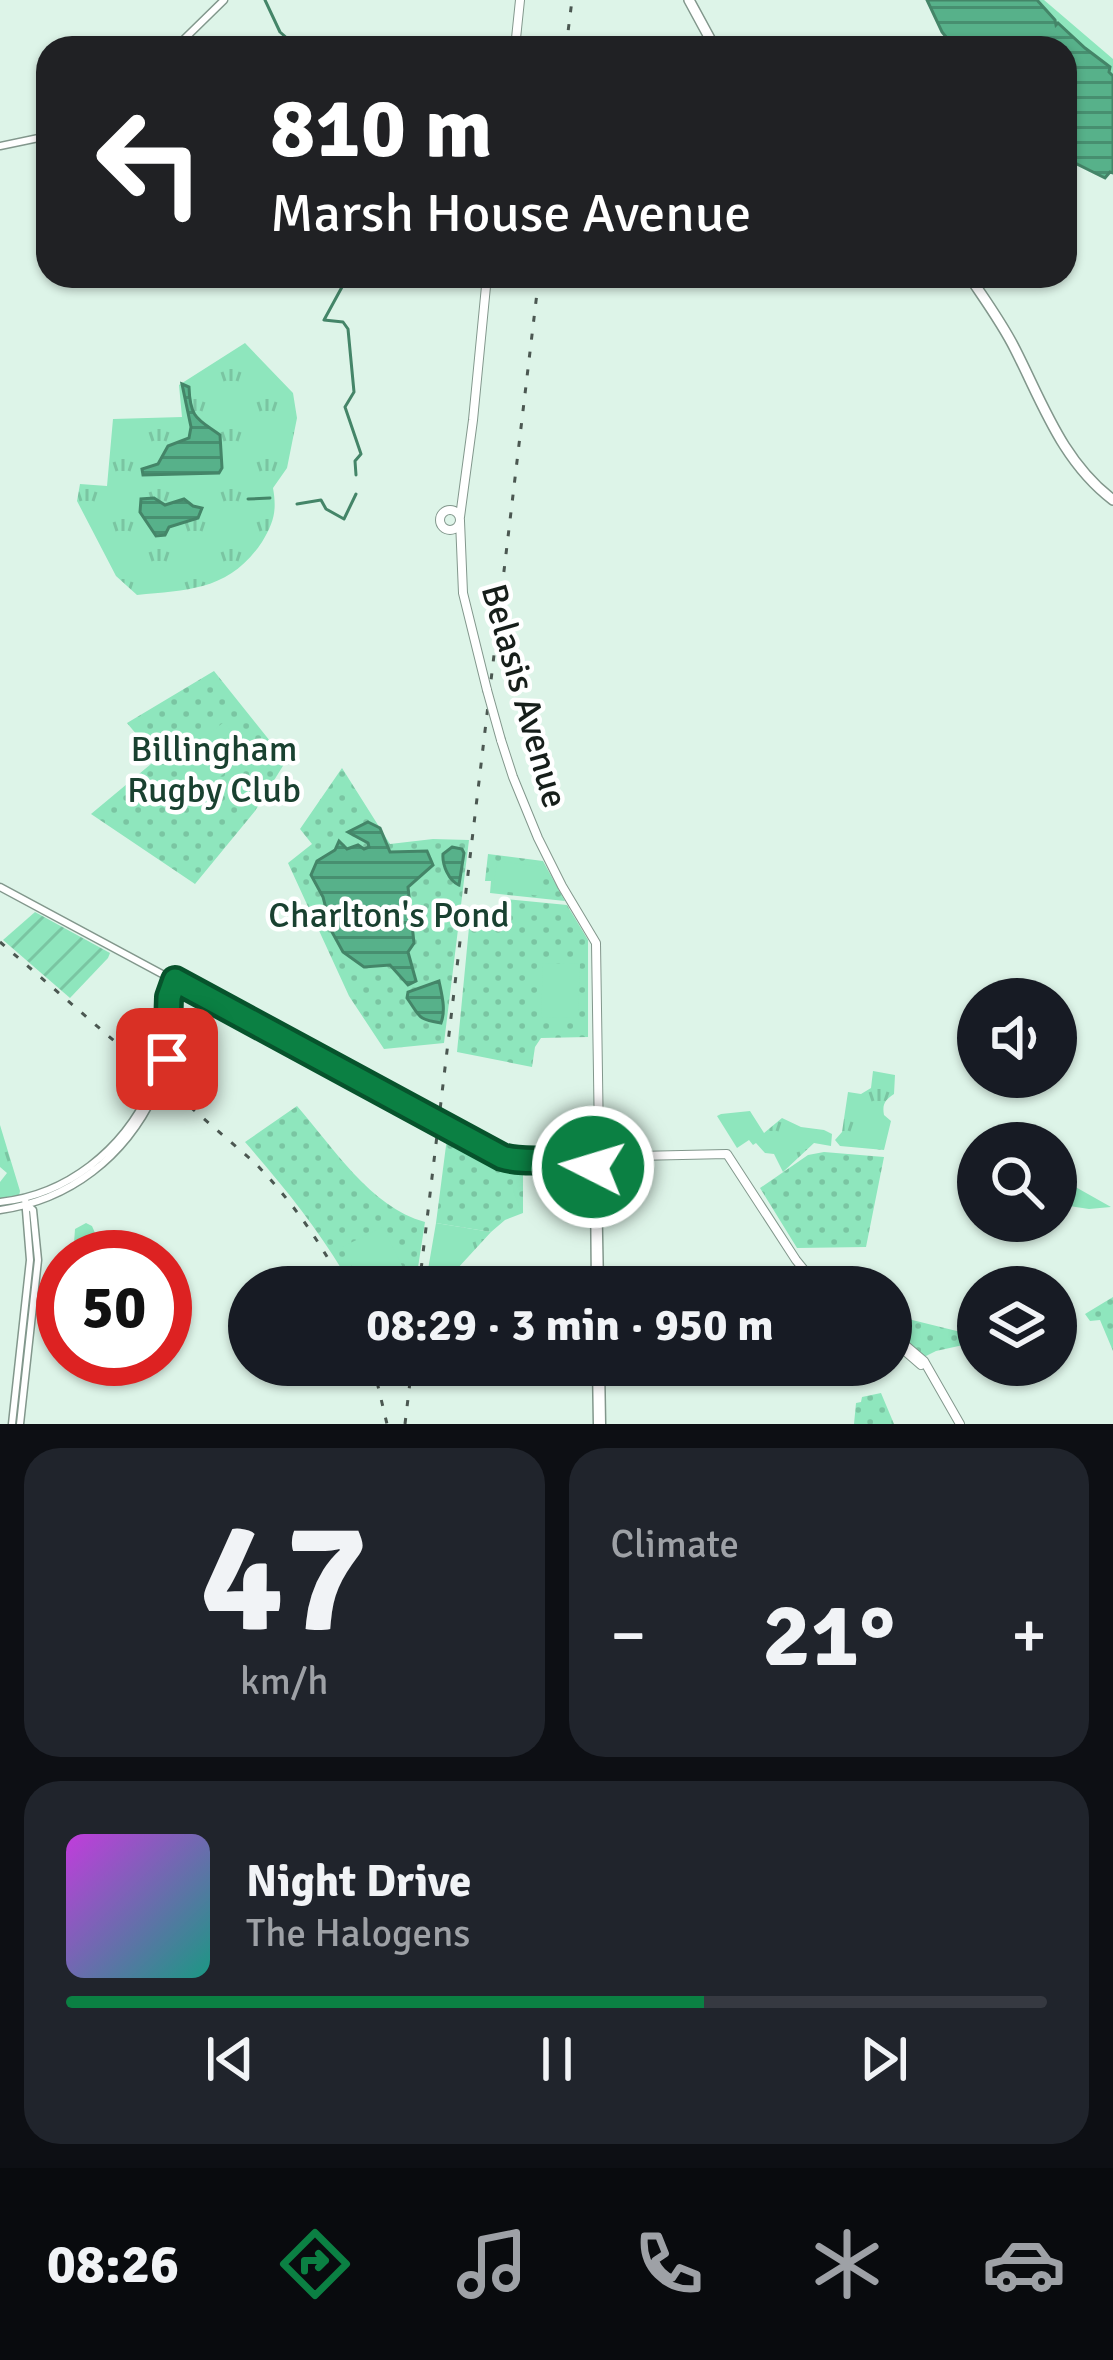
<!DOCTYPE html>
<meta charset="utf-8">
<style>
:root{--surface:#171b24;--page:#20242c;--text:#f1f3f6;--muted:#9ea1a6;--line:#363941;--accent:#0b8043}
body{margin:0;font-family:Signika,sans-serif;background:var(--page);color:var(--text);height:100vh;display:flex;flex-direction:column;font-size:45px;white-space:nowrap}
*{box-sizing:border-box;margin:0}
p{font-size:39px;color:var(--muted)}
.icon{flex:none;width:66px;height:66px;fill:none;stroke:currentColor;stroke-width:2;stroke-linecap:round;stroke-linejoin:round}
.map{position:relative;height:1424px;overflow:hidden}
.drawer{display:flex;flex-direction:column;gap:24px;padding:24px;background:#0d0f14;flex:1}
.drawer>*{flex:none}
.guide{position:absolute;left:36px;top:36px;width:1041px;height:252px;border-radius:36px;box-shadow:0 3px 9px #0004;background:#202124;color:#fff;overflow:hidden}
.fabs{position:absolute;left:957px;top:978px;display:grid;gap:24px}
.fabs a{display:grid;place-items:center;width:120px;height:120px;border-radius:50%;background:var(--surface);box-shadow:0 3px 9px #0004;font-size:60px}
.speed{position:absolute;left:36px;top:1230px;display:flex;gap:24px;font-size:60px;font-weight:700;text-align:center}
.speed>*{display:grid;place-content:center;width:156px;height:156px;border-radius:50%;background:var(--surface);box-shadow:0 3px 9px #0004;line-height:1}
.speed .limit{border:18px solid #d22;background:#fff;color:#111}
.pin{position:absolute;display:grid;place-items:center;width:102px;height:102px;color:#fff;margin:-51px;border-radius:24px;box-shadow:0 6px 18px #0006}
.me{position:absolute;width:132px;margin:-66px;rotate:275deg;stroke-linejoin:round;filter:drop-shadow(0 0 9px #0008)}
.turn{display:flex;align-items:center;gap:42px;height:252px;padding:0 36px;font-size:54px}
.turn .icon{width:156px;height:156px;stroke-width:2.5}
.turn b{display:block;font-size:84px;line-height:102px}
.big{font-size:90px;font-weight:800;line-height:1.1}
.drawer .card{flex:1;display:flex;flex-direction:column;justify-content:center;gap:18px;min-width:0;padding:0 42px;border-radius:36px;background:var(--page)}
.drawer .dial{align-items:center;gap:0}
.dial b{font-size:156px;line-height:1}
.song{display:flex;align-items:center;gap:36px}
.cover{width:144px;height:144px;border-radius:18px;background:linear-gradient(135deg,hsl(290 70% 55%),hsl(170 70% 35%))}
.played{height:12px;border-radius:6px;background:linear-gradient(90deg,var(--accent) 65%,var(--line) 65%)}
.keys{display:flex;justify-content:space-around;direction:ltr}
.heat{display:flex;justify-content:space-between;align-items:center;font-size:66px;direction:ltr}
.drawer .tiles{flex:1;display:grid;gap:24px;grid-template-columns:1fr 1fr}
.card:last-child{grid-column:span 2}
.trip{position:absolute;left:228px;top:1266px;width:684px;height:120px;border-radius:60px;background:var(--surface);box-shadow:0 3px 9px #0004;font-weight:800;line-height:120px;text-align:center}
.tab-bar{display:flex;height:192px;justify-content:space-around;align-items:center;background:#090b0e;color:var(--muted)}
.tab-bar .icon{width:84px;height:84px}
.tab-bar .on{color:var(--accent)}
.tab-bar b{font-size:54px;color:var(--text)}
.map>svg:first-child{display:block}
.grass{fill:url(#grass-tufts)}
.park{fill:url(#park-dots)}
.garden{fill:url(#garden-furrows)}
.pitch{fill:#8ee6bd}
.water{fill:url(#water-rules);stroke:#448568;stroke-width:3}
.lines{fill:none;stroke-linecap:round;stroke-linejoin:round}
.stream{stroke:#448568;stroke-width:3}
.tertiary-casing{stroke:#82978c;stroke-width:9}
.secondary-casing{stroke:#82978c;stroke-width:10}
.primary-casing{stroke:#82978c;stroke-width:12}
.tertiary{stroke:#fff;stroke-width:6}
.secondary{stroke:#fff;stroke-width:8}
.primary{stroke:#fff;stroke-width:9}
.rail{stroke:#4b5751;stroke-width:3;stroke-dasharray:6 12;stroke-linecap:butt}
.tertiary-bridge-casing{stroke:#82978c;stroke-width:9;stroke-linecap:butt}
.secondary-bridge-casing{stroke:#82978c;stroke-width:10;stroke-linecap:butt}
.tertiary-bridge{stroke:#fff;stroke-width:6}
.secondary-bridge{stroke:#fff;stroke-width:8}
.route-casing{stroke:#07532c;stroke-width:30}
.route{stroke:#0b8043;stroke-width:21}
.labels{text-anchor:middle;dominant-baseline:central;stroke-width:9;stroke-linejoin:round;paint-order:stroke}
.street-label{font-size:36px;fill:#161e1a;stroke:#fff}
.park-label{font-size:36px;fill:#194130;stroke:#fff}
</style>
<div class="map">
<svg width="1113" height="1424" viewBox="0 0 1113 1424">
<defs>
<pattern id="grass-tufts" width="24" height="20" patternUnits="userSpaceOnUse" patternTransform="scale(3)"><rect width="24" height="20" fill="#8ee6bd"/><path d="M3 7l-1-3M5 7V3M7 7l1-3M15 17l-1-3M17 17v-4M19 17l1-3" fill="none" stroke="#7ac5a2"/></pattern>
<pattern id="park-dots" width="8" height="8" patternUnits="userSpaceOnUse" patternTransform="scale(3)"><rect width="8" height="8" fill="#8ee6bd"/><path d="M2 2h.1M6 6h.1" fill="none" stroke="#7ac5a2" stroke-width="1.8" stroke-linecap="round"/></pattern>
<pattern id="garden-furrows" width="10" height="10" patternUnits="userSpaceOnUse" patternTransform="scale(3)"><rect width="10" height="10" fill="#8ee6bd"/><path d="M-1 1l2-2M0 10L10 0M9 11l2-2" fill="none" stroke="#7ac5a2"/></pattern>
<pattern id="water-rules" width="6" height="5" patternUnits="userSpaceOnUse" patternTransform="scale(3)"><rect width="6" height="5" fill="#57b18a"/><path d="M0 2.5h6" fill="none" stroke="#478f70"/></pattern>
</defs>
<rect width="100%" height="100%" fill="#ddf4e8"/>
<path class="grass" d="M1037 0H1044L1113 59V76L1109 72 1110 67 1085 48 1059 24 1056 25Z
M245 343 293 393 297 418 287 468 273 488C277 511 274 522 262 542 230 590 190 590 137 595L116 576 77 501 80 484 107 486 113 419 182 417 179 385Z
M873 1071 895 1075 894 1094C885 1100 882 1104 884 1115L891 1121 884 1150 840 1146 835 1140 842 1132 848 1092 861 1094 871 1088Z
M750 1111 764 1133 782 1118 801 1127 824 1130 832 1134 831 1146 814 1143 783 1172 774 1154 765 1153 756 1143 753 1145 749 1140 737 1148 717 1116 721 1114Z
M0 1125 20 1191 19 1196 0 1199V1182L7 1173 0 1167Z
M1056 1176 1111 1207 1089 1209 1056 1204Z
M86 1223 92 1226 95 1233 93 1257H73L75 1229Z
M436 1223 491 1232 457 1269 454 1287H425Z"/>
<path class="park" d="M214 671 286 761 255 811 195 884 91 814 157 759 127 723Z
M342 768 390 844 433 839 469 840 444 1043 384 1049 349 996 288 863 312 844 300 829Z
M488 854 543 861 565 901 490 893 491 881H485Z
M505 899 567 905 588 940V1037L541 1038 535 1047 532 1067 457 1052 470 917 501 921Z
M297 1106C333 1147 370 1207 425 1222L415 1287H352C322 1233 285 1188 245 1142Z
M447 1138 523 1166V1213L505 1220 491 1232 436 1223Z
M824 1152 884 1157 866 1247 797 1248 760 1188 808 1155Z
M1113 1297V1351L1100 1320 1090 1321 1085 1314Z
M895 1312 900 1317 973 1335 977 1342 936 1351 924 1357 891 1329V1315Z
M881 1393 894 1424H854L856 1403 861 1402 862 1397Z"/>
<path class="garden" d="M35 912 110 953 108 958 70 998 3 940Z"/>
<path class="pitch" d="M224 722 249 754 198 794 173 762Z
M497 861 545 867 541 896 493 890Z
M543 963 580 964 578 1018 541 1017Z
M383 1227 410 1282 401 1287H362L342 1247Z"/>
<path class="water" d="M927 0H1037L1055 20 1056 25 1058 23 1085 48 1110 67 1109 72 1113 76V173L1110 172 1105 178 1065 158V48H955L942 32Z
M182 384 189 387C190 419 198 419 220 435L222 468 219 473 143 475 142 469 158 464 168 446 189 438 191 427Z
M154 498 165 505 184 499 193 506 202 508 198 518 169 527 165 535 156 536 140 512 141 499Z
M368 822 380 828 390 852 427 851 433 865 408 887 414 943 408 952 416 981 408 985 390 965 364 967 343 952 332 932 323 897 311 875 317 861 335 850 339 841 347 849 358 845 364 849 369 847 368 843 348 832Z
M452 847 462 849 464 853 459 885C449 881 442 865 443 854Z
M439 981C442 996 446 1009 441 1023 417 1019 421 1018 407 998L408 992Z"/>
<g class="lines">
<path class="stream" d="M265 0 280 32 298 48
M348 276 324 320 343 322 348 329 354 392 345 407 361 454 355 461 356 475
M248 499 270 498
M297 504 321 500 326 509 344 519 356 494"/>
<g class="tertiary-casing">
<path id="tertiary" d="M175 48 224 0
M0 146 48 136
M0 887 432 1119
M160 1067C168 1037 159 1007 169 978
M164 1069C174 1040 162 1008 175 980
M453 1131 508 1159 579 1162 589 1165
M506 1155 541 1158
M560 1158 589 1154
M591 1166 594 1185 595 1287
M0 1202C67 1195 123 1150 151 1089
M0 1210C70 1200 125 1157 155 1093
M600 1287 598 1185 601 1166
M596 1365 597 1424
M601 1365 602 1424
M12 1424 30 1260 25 1198
M20 1424 38 1260 33 1210 27 1205"/>
</g>
<g class="secondary-casing">
<path id="secondary" d="M515 48 520 0
M440 520a10 10 0 1 1 20 0a10 10 0 1 1-20 0Z
M460 517 473 420 487 276
M460 521 463 593 487 690
M501 740 513 777 538 838 562 886 596 943 599 1140 601 1152
M587 1159a9 9 0 1 1 18 0a9 9 0 1 1-18 0Z
M603 1154 637 1156 727 1154 796 1260 818 1287
M602 1165 641 1161
M891 1333 924 1361 960 1424
M891 1339 921 1365"/>
</g>
<g class="primary-casing">
<path id="primary" d="M689 0 715 48
M969 276C985 300 1002 323 1015 349 1043 404 1062 461 1113 500"/>
</g>
<use href="#tertiary" class="tertiary"/>
<use href="#secondary" class="secondary"/>
<use href="#primary" class="primary"/>
<path class="rail" d="M566 48 572 0
M0 942 255 1163C291 1200 320 1241 344 1287
M419 1287 539 276
M373 1365 387 1424
M405 1424 412 1365"/>
<g class="tertiary-bridge-casing">
<path id="tertiary-bridge" d="M151 1089 160 1067
M155 1093 164 1069
M432 1119 453 1131"/>
</g>
<g class="secondary-bridge-casing">
<path id="secondary-bridge" d="M487 690 501 740"/>
</g>
<use href="#tertiary-bridge" class="tertiary-bridge"/>
<use href="#secondary-bridge" class="secondary-bridge"/>
</g>
<g class="lines">
<g class="route-casing">
<path id="route" d="M167 1059 169 997 175 980 502 1157C531 1166 567 1153 593 1167"/>
</g>
<use href="#route" class="route"/>
</g>
<g class="labels">
<g class="street-label">
<text transform="translate(524 696) rotate(74)">Belasis Avenue</text>
</g>
<g class="park-label">
<text x="214" y="749">Billingham<tspan x="214" dy="41">Rugby Club</tspan></text>
<text x="389" y="915">Charlton's Pond</text>
</g>
</g>
</svg>
<div class="fabs">
<a><svg class="icon" aria-label="sound" viewBox="0 0 24 24"><path d="M4 9h4l5-4v14l-5-4H4zM17 9q2 3 0 6"/></svg></a>
<a><svg class="icon" aria-label="search" viewBox="0 0 24 24"><circle cx="10" cy="10" r="6"/><path d="M15 15l6 6"/></svg></a>
<a><svg class="icon" aria-label="layers" viewBox="0 0 24 24"><path d="M12 4l9 5-9 5-9-5zM3 14l9 5 9-5"/></svg></a>
</div>
<div class="speed"><div class="limit">50</div></div>
<div class="pin" style="left:167px;top:1059px;background:#d93025"><svg class="icon" aria-label="arrive" viewBox="0 0 24 24"><path d="M6 21V4h12l-3 4 3 4H6"/></svg></div>
<svg class="me" style="left:593px;top:1167px" viewBox="-20 -20 40 40"><circle r="17" fill="#0b8043" stroke="#fff" stroke-width="3"/><path d="M0-11L8 9 0 5-8 9z" fill="#fff"/></svg>
<div class="trip">08:29 · 3 min · 950 m</div>
<div class="guide">
<div class="turn"><svg class="icon" aria-label="left" viewBox="0 0 24 24"><path d="M17 20v-9H6M10 6l-5 5 5 5"/></svg><div><b>810 m</b>Marsh House Avenue</div></div>
</div>
</div>
<section class="drawer">
<div class="tiles">
<div class="card dial"><b>47</b><p>km/h</p></div>
<div class="card"><p>Climate</p>
<div class="heat"><a>−</a><b class="big">21°</b><a>+</a></div>
</div>
<div class="card">
<div class="song"><i class="cover"></i><div><b>Night Drive</b><p>The Halogens</p></div></div>
<div class="played"></div>
<div class="keys"><svg class="icon" aria-label="previous" viewBox="0 0 24 24"><path d="M18 5L8 12l10 7zM5 5v14"/></svg><svg class="icon" aria-label="pause" viewBox="0 0 24 24"><path d="M8 5v14M16 5v14"/></svg><svg class="icon" aria-label="next" viewBox="0 0 24 24"><path d="M6 5l10 7-10 7zM19 5v14"/></svg></div>
</div>
</div>
</section>
<nav class="tab-bar">
<b>08:26</b>
<svg class="icon on" aria-label="directions" viewBox="0 0 24 24"><path d="M12 3l9 9-9 9-9-9zM9 14v-3h6M13 9l2 2-2 2"/></svg>
<svg class="icon" aria-label="music" viewBox="0 0 24 24"><path d="M9 18V5l10-2v13"/><circle cx="6" cy="18" r="3"/><circle cx="16" cy="16" r="3"/></svg>
<svg class="icon" aria-label="phone" viewBox="0 0 24 24"><path d="M5 4h4l2 5-3 2q2 4 5 5l2-3 5 2v4C11 20 4 13 5 4z"/></svg>
<svg class="icon" aria-label="climate" viewBox="0 0 24 24"><path d="M12 3v18M4 7l16 10M4 17L20 7"/></svg>
<svg class="icon" aria-label="car" viewBox="0 0 24 24"><path d="M5 17H2v-5l4-1 3-4h7l3 4 3 1v5h-3M9 17h6M6 11h13"/><circle cx="7" cy="17" r="2"/><circle cx="17" cy="17" r="2"/></svg>
</nav>
